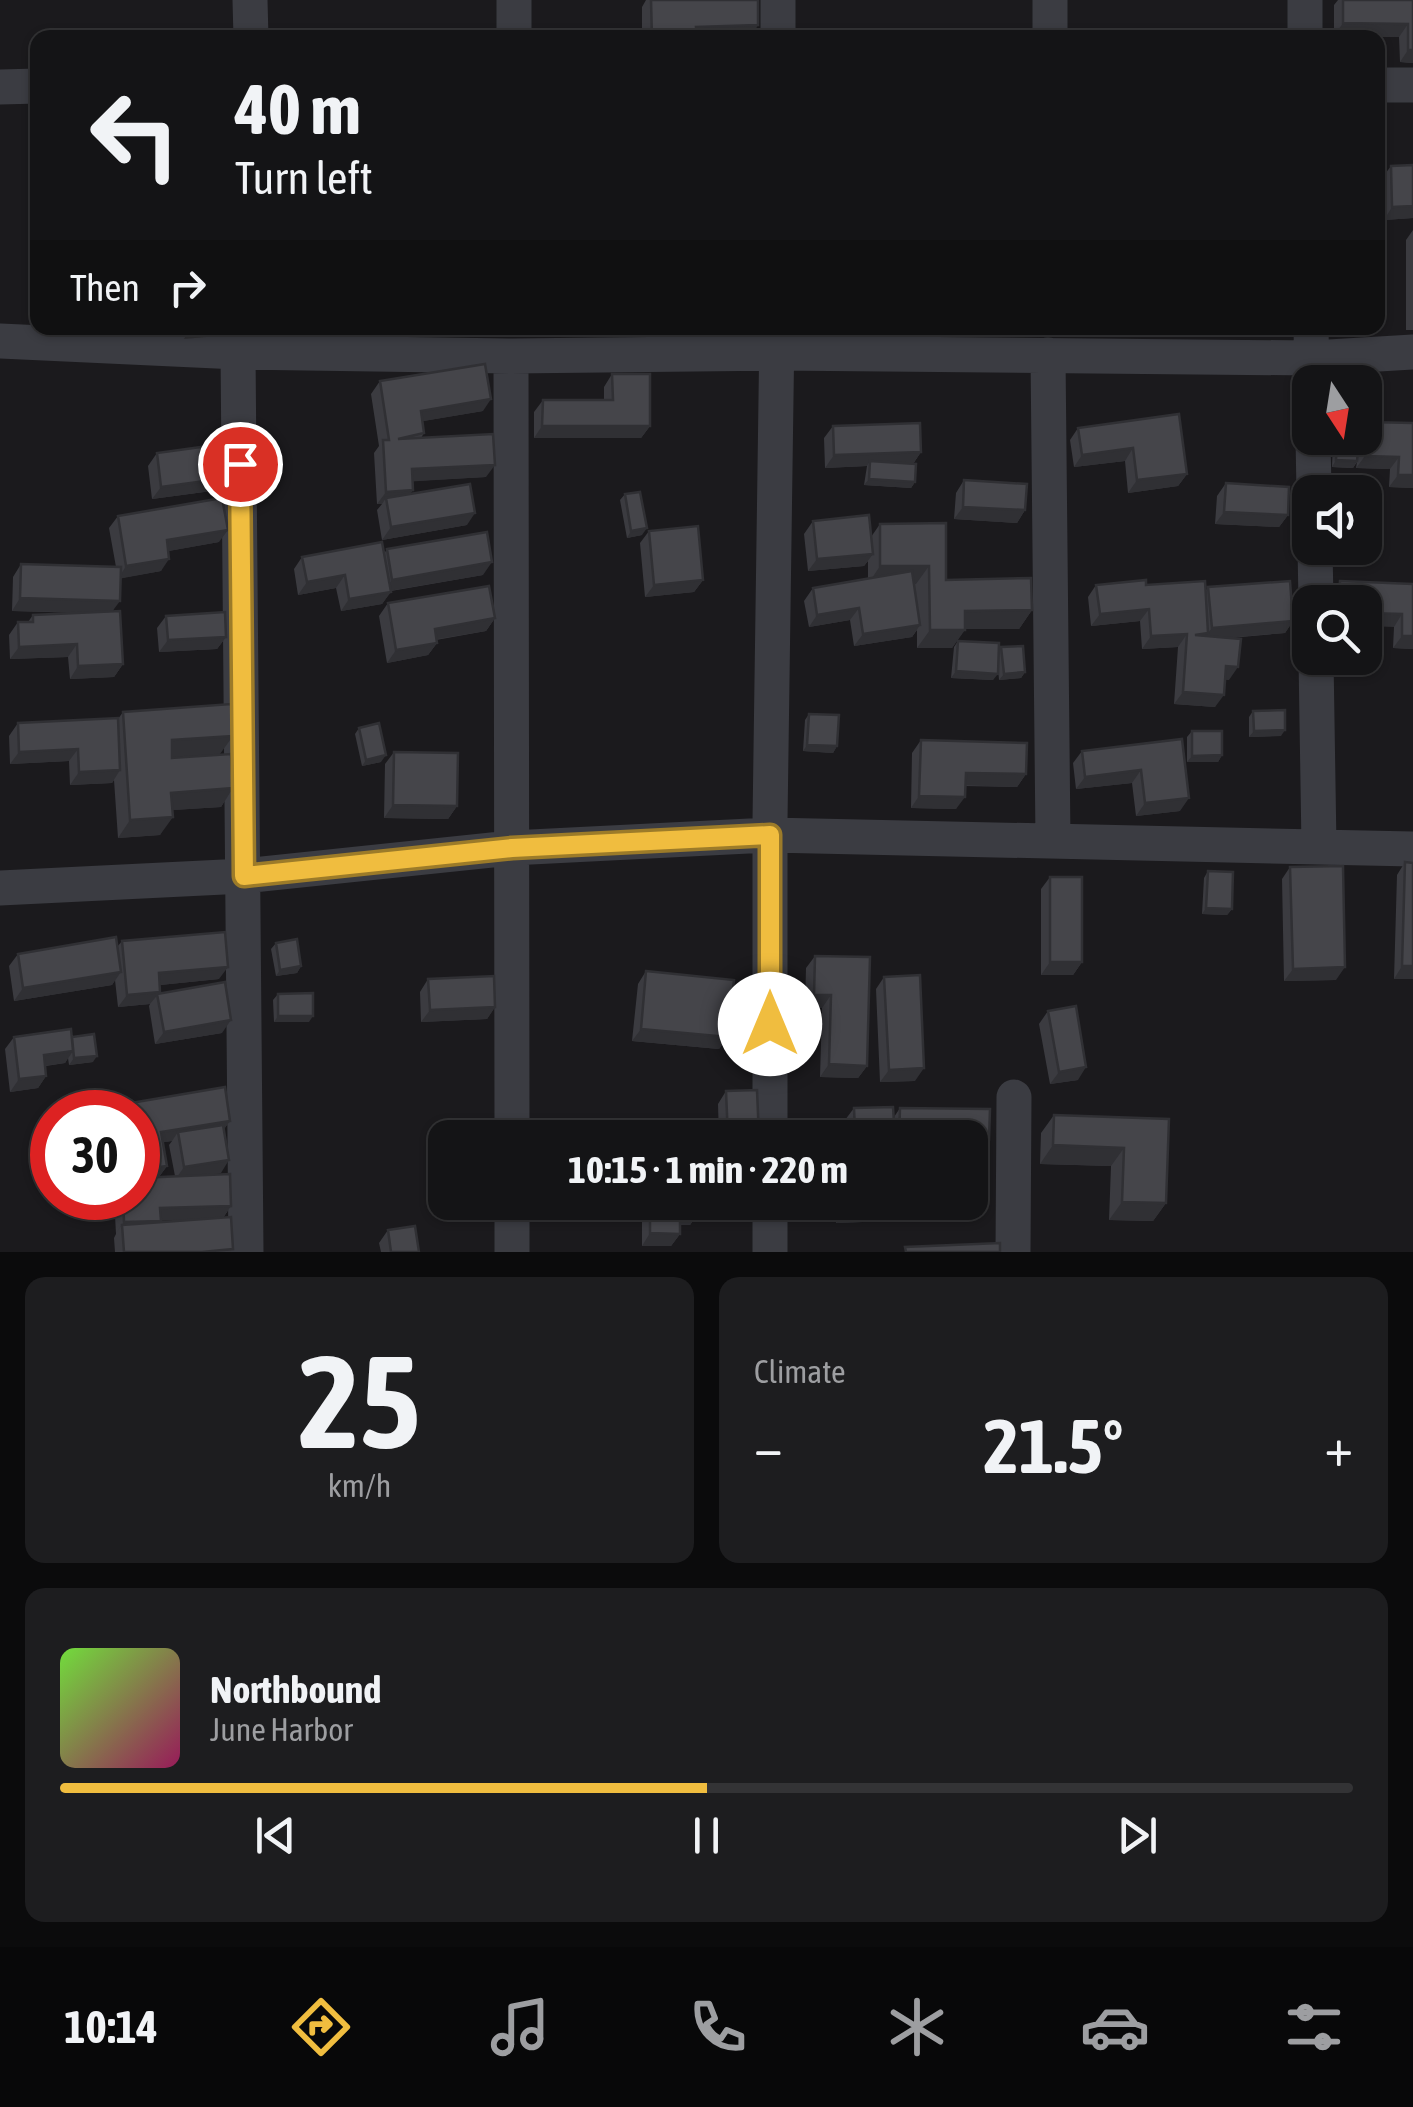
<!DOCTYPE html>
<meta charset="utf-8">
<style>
:root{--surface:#141416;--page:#1d1d1f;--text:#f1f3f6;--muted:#9d9ea1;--line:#333335;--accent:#f0bd3f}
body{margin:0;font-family:"Asap Condensed",sans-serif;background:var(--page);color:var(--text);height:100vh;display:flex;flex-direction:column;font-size:38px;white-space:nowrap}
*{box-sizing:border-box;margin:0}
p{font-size:32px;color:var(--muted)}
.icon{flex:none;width:55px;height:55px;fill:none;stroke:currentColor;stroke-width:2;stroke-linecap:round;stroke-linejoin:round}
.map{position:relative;height:1252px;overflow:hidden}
.panel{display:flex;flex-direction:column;gap:25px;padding:25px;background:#0b0b0c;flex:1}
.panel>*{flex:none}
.hud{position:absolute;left:30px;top:30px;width:1355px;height:305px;border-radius:20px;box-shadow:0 2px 8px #0004,0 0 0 2px var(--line);background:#141416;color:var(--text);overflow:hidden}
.needle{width:65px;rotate:168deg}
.controls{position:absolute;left:1292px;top:365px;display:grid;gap:20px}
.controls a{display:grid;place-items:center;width:90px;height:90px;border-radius:20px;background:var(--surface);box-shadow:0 2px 8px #0004,0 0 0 2px var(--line);font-size:50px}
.speed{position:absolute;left:30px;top:1090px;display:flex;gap:20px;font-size:50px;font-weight:700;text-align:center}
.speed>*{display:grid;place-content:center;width:130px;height:130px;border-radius:50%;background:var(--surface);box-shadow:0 2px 8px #0004,0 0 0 2px var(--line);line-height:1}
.speed .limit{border:15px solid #d22;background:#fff;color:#111}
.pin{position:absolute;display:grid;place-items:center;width:85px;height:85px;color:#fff;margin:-42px;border:5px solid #fff;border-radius:50%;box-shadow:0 2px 10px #0007}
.me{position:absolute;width:110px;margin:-55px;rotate:0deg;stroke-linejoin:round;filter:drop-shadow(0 0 8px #0008)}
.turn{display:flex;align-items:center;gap:35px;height:210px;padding:0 40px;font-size:45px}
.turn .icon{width:130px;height:130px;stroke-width:2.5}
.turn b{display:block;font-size:70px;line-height:85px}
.then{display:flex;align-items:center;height:95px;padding:0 40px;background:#0003;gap:20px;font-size:38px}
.big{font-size:75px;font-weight:700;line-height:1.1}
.panel .widget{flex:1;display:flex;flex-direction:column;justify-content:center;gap:15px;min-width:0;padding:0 35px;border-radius:20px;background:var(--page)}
.panel .dial{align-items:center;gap:0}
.dial b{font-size:130px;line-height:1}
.song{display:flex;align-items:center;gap:30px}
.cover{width:120px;height:120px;border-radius:15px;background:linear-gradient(135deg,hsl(100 70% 55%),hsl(330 70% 35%))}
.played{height:10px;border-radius:5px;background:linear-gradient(90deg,var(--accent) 50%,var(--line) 50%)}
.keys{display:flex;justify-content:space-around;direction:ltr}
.heat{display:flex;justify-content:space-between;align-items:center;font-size:55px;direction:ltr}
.panel .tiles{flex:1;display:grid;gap:25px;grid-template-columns:1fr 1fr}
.widget:last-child{grid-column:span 2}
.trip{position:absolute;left:428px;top:1120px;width:560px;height:100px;border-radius:20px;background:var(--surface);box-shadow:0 2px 8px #0004,0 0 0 2px var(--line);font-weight:700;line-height:100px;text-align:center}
.tabs{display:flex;height:160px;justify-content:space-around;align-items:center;background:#080809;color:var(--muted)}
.tabs .icon{width:70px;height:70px}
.tabs .current{color:var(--accent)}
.tabs b{font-size:45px;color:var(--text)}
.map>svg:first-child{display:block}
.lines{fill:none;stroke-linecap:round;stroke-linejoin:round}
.street{stroke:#3b3c42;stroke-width:35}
.wall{fill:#3b3b40;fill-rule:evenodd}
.shaded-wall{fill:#303034}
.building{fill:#45454a;stroke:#303034;stroke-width:2.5}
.route-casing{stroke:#9c7b29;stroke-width:25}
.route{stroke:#f0bd3f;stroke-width:18}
</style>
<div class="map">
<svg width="1413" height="1252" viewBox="0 0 1413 1252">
<rect width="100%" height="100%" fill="#1b1a1d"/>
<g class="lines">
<path class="street" d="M250 0 251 38
M514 38V0
M778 38V0
M1050 38V0
M1305 38V0
M1378 85H1413
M0 87 38 86
M1311 328 1312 382
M0 341 238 352 511 356 776 353 1312 358 1413 352
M238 352 246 1252
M1048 355 1053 841
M511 356 512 1138
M1313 438 1314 492
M1315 548 1316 602
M1316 658 1319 847
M0 888 244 876 511 848 770 835 1413 849
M770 1138V821L777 328
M512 1202V1252
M770 1202V1252
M1013 1252 1014 1097"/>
</g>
<path class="wall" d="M646 0H758V25L750 37 642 38V7Z
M1338 0H1413V63L1400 62 1399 37 1334 36V5Z
M1413 165V218L1384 220 1382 178 1391 166Z
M1413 230V330H1406V240Z
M183 328H233L227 335 184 339Z
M612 374 650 426 641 438H534V412L543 400H604V387Z
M380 381 483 411 423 421 424 433 421 438 486 477 412 481 413 490 410 494 467 525 382 540 377 510 382 504H377L374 453 379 446 371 394Z
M1179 414 1187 474 1178 486 1128 493 1125 461 1074 467 1070 440 1078 428Z
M1366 422 1413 423V488L1389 487 1390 469 1356 468 1357 462 1353 468 1332 467 1333 438H1365Z
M833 426 921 452 913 464 915 482 911 488 864 485 867 466 825 468 824 438Z
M157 453 227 478 219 490 152 499 148 466Z
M964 480 1025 510 1017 523 954 519 956 493Z
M1226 483 1288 515 1279 527 1215 524 1217 496Z
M625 494 642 535 627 538 620 500Z
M118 516 219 542 168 551 161 571 121 578 113 611 123 664 114 677 70 679 68 657 10 659 9 635 18 622H28L33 615 82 613 12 611 13 577 21 564 116 567 109 528Z
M813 521 871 537 880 524 946 580 1032 610 1019 629H965L952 648H917V630L912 637 854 646 850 620 809 627 804 601 813 588 868 579V561L864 566 808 571 804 534Z
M649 531 703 580 694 592 645 597 640 543Z
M387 549 483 575 391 591 382 604 341 611 336 588 298 595 294 569 302 557 384 554Z
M1340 581 1413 584V649L1393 648 1394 627 1365 602H1331V594Z
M1096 585H1146L1205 592 1208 587 1293 621 1285 633 1230 638 1229 680 1225 679 1215 707 1174 704 1178 647 1142 649 1140 621 1091 626 1088 597Z
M388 603 495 618 486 631 436 640 437 643 428 655 387 663 379 616Z
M166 616 226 637 217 649 159 652 157 628Z
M958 641 999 651 1001 647 1025 672 1021 678 999 680 998 667 993 680 951 678 954 647Z
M1253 711 1281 736 1249 737V717Z
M123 712 220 754 172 757 233 788 221 807 172 810 160 835 118 838 114 780 112 783 70 785 69 761 10 764 9 736 18 723 118 719Z
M809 714 837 746 833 753 803 751 805 720Z
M359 728 381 762 362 766 355 734Z
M1192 731 1222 755 1218 762H1187V737Z
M1182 739 1180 811 1136 816 1132 783 1076 789 1073 763 1082 751Z
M921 740 1026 774 1017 787 965 786 956 809 911 808 912 753Z
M394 752 457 806 448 819 384 818 385 764Z
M1405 862 1413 863V979H1394L1397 875Z
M1290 867 1336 980 1284 981 1282 879Z
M1208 871 1232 909 1227 915 1202 914 1204 878Z
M1050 877 1082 962 1073 975H1041V889Z
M122 941 219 979 160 985 159 993 222 1033 155 1044 149 1006 150 1004 118 1007 115 980 112 985 14 1001 9 966 18 954 117 947Z
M276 943 301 966 297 973 276 976 271 949Z
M815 956 867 1066 858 1078 820 1077 822 1008 805 1007 806 968Z
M646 971 728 1037 719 1049 632 1041 638 984Z
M884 977 915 1081 880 1082 876 989Z
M428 979 495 1007 487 1019 421 1022 420 992Z
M278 994 309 1022H274L273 1000Z
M1048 1011 1078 1080 1050 1084 1039 1024Z
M14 1037H72L93 1062 69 1065 68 1058 65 1063 46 1066V1076L38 1088 10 1092 5 1049Z
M726 1091 759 1138H719L718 1104Z
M125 1104 230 1121 224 1129 221 1173 204 1175 231 1206 223 1218 231 1252H115L114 1238 116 1234 114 1198H138V1112H55L59 1106 120 1110ZM172 1141 169 1145 175 1176 159 1177 167 1166 163 1142ZM200 1219 160 1222 161 1220Z
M893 1107 894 1117 900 1108 990 1109 989 1140 980 1153H970V1138H820L823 1134 846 1132 845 1120 854 1108Z
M1054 1115 1169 1119 1166 1203 1153 1221 1109 1220 1111 1166 1040 1164 1041 1133Z
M642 1202H699V1212L690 1225H680V1234L671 1246H642Z
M835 1202H897V1209L889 1221 836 1223Z
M388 1230 419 1252H381L379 1243Z"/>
<path class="shaded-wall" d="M1343 23 1408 24 1399 37 1334 36Z
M758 25 750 37 689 38 696 27Z
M1408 50H1413V63L1400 62Z
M1413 206V218L1384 220 1392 207Z
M191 328H233L227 335 184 339Z
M847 328H870L869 329H846Z
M1109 328H1137L1134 332H1106Z
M1217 328 1245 331 1241 337 1212 334Z
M491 399 483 411 412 423 421 411Z
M542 426H650L641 438H534Z
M1133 448 1125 461 1074 467 1082 455Z
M921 452 912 465 870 461 867 466 825 468 834 455Z
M1365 456 1399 457 1390 469 1356 468Z
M1336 460 1357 461 1353 468 1332 467Z
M495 465 486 477 403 482 412 469Z
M1187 474 1178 486 1128 493 1137 480Z
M1398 475H1413V488L1389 487Z
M227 478 219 490 152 499 161 487Z
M869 479 915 482 911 488 864 485Z
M413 490 404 503 386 498 382 504H377L386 492Z
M963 507 1025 510 1017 523 954 519Z
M1224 512 1288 515 1279 527 1215 524Z
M475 513 467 525 382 540 391 527Z
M647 528 642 535 627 538 631 531Z
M228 530 219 542 158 553 167 540Z
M873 554 864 566 808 571 817 559Z
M169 559 161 571 118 579 126 566Z
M492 562 483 575 383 592 392 580Z
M880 566H929L916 584H868Z
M345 575 336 588 298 595 307 582Z
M703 580 694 592 645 597 654 585Z
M391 592 382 604 341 611 349 599Z
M20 598 120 601 111 613 12 611Z
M859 608 850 620 809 627 817 615Z
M1149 609 1140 621 1091 626 1100 614Z
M1032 610 1019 629H952L965 611Z
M1365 613 1402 614 1394 627 1365 626Z
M495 618 486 631 426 641 435 629Z
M1293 621 1285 633 1203 640 1195 635 1208 633 1212 628Z
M920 625 912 637 854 646 863 634Z
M930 630H965L952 648H917Z
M1187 634 1178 647 1142 649 1151 636Z
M1402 636H1413V649L1393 648Z
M226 637 217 649 159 652 168 640Z
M437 643 428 655 387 663 396 650Z
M77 644 68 657 10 659 19 647Z
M123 664 114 677 70 679 78 666Z
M1226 666 1238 667 1229 680 1217 679Z
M956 671 998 674 993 680 951 678Z
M1025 672 1021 678 999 680 1004 674Z
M1183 692 1224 695 1215 707 1174 704Z
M1285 730 1281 736 1249 737 1254 731Z
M233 736 220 754 159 758 172 740Z
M807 745 837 746 833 753 803 751Z
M78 749 69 761 10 764 19 752Z
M386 755 381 762 362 766 366 760Z
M1222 755 1218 762H1187L1192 756Z
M120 770 112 783 70 785 79 772Z
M1141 770 1132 783 1076 789 1085 777Z
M966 773 1026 774 1017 787 957 785Z
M233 788 221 807 158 811 171 793Z
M919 796 965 797 956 809 911 808Z
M1189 798 1180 811 1136 816 1145 803Z
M393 805 457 806 448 819 384 818Z
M173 817 160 835 118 838 130 820Z
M1206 908 1232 909 1227 915 1202 914Z
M1050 962H1082L1073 975H1041Z
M301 966 297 973 276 976 280 970Z
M1402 966H1413V979H1394Z
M228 967 219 979 150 986 159 973Z
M1345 967 1336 980 1284 981 1293 969Z
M121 972 112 985 14 1001 23 988Z
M160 992 150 1004 118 1007 127 995Z
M814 995H831L822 1008 805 1007Z
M495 1007 487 1019 421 1022 430 1010Z
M278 1016H313L309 1022H274Z
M231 1020 222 1033 155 1044 164 1032Z
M641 1029 728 1037 719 1049 632 1041Z
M73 1051 65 1063 36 1067 44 1055Z
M97 1056 93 1062 69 1065 74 1058Z
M829 1064 867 1066 858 1078 820 1077Z
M1086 1067 1078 1080 1050 1084 1059 1072Z
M924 1068 915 1081 880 1082 889 1070Z
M46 1076 38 1088 10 1092 19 1079Z
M230 1121 221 1133 178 1132 172 1141 152 1144 161 1132Z
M970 1140H989L980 1153H970Z
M1053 1145 1124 1148 1111 1166 1040 1164Z
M229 1160 221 1173 175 1180 184 1167Z
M167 1166 158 1178 138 1181V1170Z
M1122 1202 1166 1203 1153 1221 1109 1220Z
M231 1206 222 1219 151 1221 160 1208Z
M897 1209 889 1221 836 1223 845 1210Z
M680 1212H699L690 1225H672Z
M161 1221 152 1233 122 1225 115 1234 124 1222Z
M650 1233 680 1234 671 1246H642Z"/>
<path class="building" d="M651 0H758V25L696 27 697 38H652Z
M1343 0H1413V50H1408V24L1343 23Z
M1413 165V206L1392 207 1391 166Z
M1217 328H1245V331Z
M485 364 491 399 421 411 424 433 398 439 493 434 495 465 412 469 413 490 386 492 383 440H389L380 381Z
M612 374H650V426H542L543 400H613Z
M1179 414 1187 474 1137 480 1133 448 1082 455 1078 428Z
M1366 422 1413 423V475H1398L1399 457 1365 456Z
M920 423 921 452 834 455 833 426Z
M1337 438H1359L1357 461 1336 460Z
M223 444 227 478 161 487 157 453Z
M870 461 916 464 915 482 869 479Z
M964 480 1027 484 1025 510 963 507Z
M1226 483 1289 487 1288 515 1224 512Z
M470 484 475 513 391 527 386 498Z
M640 492 647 528 631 531 625 494Z
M222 498 228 530 167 540 169 559 126 566 118 516Z
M869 515 873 554 817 559 813 521Z
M946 523V580L1031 578 1032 610 965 611V630H930L929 566H880V524Z
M698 526 703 580 654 585 649 531Z
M487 532 492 562 392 580 387 549Z
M382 542 391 592 349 599 345 575 307 582 302 557Z
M21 564 121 567 120 601 20 598Z
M912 571 920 625 863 634 859 608 817 615 813 588Z
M1146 580V585L1205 581 1208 633 1195 635 1241 639 1238 667 1226 666 1224 695 1183 692 1187 634 1151 636 1149 609 1100 614 1096 585Z
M1290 581 1293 621 1212 628 1208 587Z
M1340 581 1413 584V636H1402V614L1365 613V602H1339Z
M489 586 495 618 435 629 437 643 396 650 388 603Z
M120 611 123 664 78 666 77 644 19 647 18 622H33V615Z
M225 612 226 637 168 640 166 616Z
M958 641 999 643 998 674 956 671Z
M1023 646 1025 672 1004 674 1001 647Z
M231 704 233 736 172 740V758L231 754 233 788 171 793 173 817 130 820 123 712Z
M1285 710V730L1254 731 1253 711Z
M809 714 839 715 837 746 807 745Z
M118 718 120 770 79 772 78 749 19 752 18 723Z
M379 723 386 755 366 760 359 728Z
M1192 731H1222V755L1192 756Z
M1182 739 1189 798 1145 803 1141 770 1085 777 1082 751Z
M921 740 1027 743 1026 774 966 773 965 797 919 796Z
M394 752 458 753 457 806 393 805Z
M1405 862 1413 863V966H1402Z
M1343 866 1345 967 1293 969 1290 867Z
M1208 871 1233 872 1232 909 1206 908Z
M1050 877H1082V962H1050Z
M225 932 228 967 159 973 160 992 127 995 122 941Z
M116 937 121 972 23 988 18 954Z
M297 939 301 966 280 970 276 943Z
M815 956 870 957 867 1066 829 1064 831 995H814Z
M646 971 734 980 728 1037 641 1029Z
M920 975 924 1068 889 1070 884 977Z
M494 976 495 1007 430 1010 428 979Z
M225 982 231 1020 164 1032 157 994Z
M313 993V1016H278V994Z
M1076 1006 1086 1067 1059 1072 1048 1011Z
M71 1029 73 1051 44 1055 46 1076 19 1079 14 1037Z
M94 1034 97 1056 74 1058 72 1037Z
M225 1087 230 1121 161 1132 167 1166 138 1170V1112H126L125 1104Z
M757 1090 759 1138H728L726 1091Z
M118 1098 120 1112H60L59 1106Z
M893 1107 895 1138H823V1134L855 1132 854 1108Z
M900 1108 990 1109 989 1140H970V1138H899Z
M1054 1115 1169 1119 1166 1203 1122 1202 1124 1148 1053 1145Z
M223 1125 229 1160 184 1167 178 1132Z
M230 1174 231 1206 160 1208 161 1221 124 1222 123 1198H138V1178Z
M650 1202H699V1212H680V1234L650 1233Z
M845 1202H897V1209L845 1210Z
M231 1217 233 1249 202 1252H124L122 1225Z
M415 1226 419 1252H391L388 1230Z
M1000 1243V1252H906L905 1247Z"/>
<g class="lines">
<g class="route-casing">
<path id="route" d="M240 464 244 876 512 848 770 835V1024"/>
</g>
<use href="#route" class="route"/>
</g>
</svg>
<div class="controls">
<a><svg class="needle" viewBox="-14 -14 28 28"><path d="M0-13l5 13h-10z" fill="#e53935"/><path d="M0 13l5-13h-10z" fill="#9d9ea1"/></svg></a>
<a><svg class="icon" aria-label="sound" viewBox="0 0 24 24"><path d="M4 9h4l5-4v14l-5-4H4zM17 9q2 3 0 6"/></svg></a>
<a><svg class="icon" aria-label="search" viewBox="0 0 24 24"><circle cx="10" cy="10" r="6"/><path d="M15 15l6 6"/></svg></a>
</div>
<div class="speed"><div class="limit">30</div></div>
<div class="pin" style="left:240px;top:464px;background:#d93025"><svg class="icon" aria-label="arrive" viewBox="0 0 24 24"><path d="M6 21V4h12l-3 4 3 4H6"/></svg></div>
<svg class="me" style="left:770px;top:1024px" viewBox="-20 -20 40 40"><circle r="19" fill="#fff"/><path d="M0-13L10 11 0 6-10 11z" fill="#f0bd3f"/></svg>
<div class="trip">10:15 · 1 min · 220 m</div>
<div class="hud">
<div class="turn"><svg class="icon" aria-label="left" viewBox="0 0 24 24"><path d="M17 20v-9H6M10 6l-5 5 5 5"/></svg><div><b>40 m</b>Turn left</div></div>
<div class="then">Then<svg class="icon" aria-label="right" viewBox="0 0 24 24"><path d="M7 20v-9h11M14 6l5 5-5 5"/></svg></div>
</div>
</div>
<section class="panel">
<div class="tiles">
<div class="widget dial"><b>25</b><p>km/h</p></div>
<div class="widget"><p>Climate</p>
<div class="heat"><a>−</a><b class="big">21.5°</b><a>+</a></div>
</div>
<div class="widget">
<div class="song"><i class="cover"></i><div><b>Northbound</b><p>June Harbor</p></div></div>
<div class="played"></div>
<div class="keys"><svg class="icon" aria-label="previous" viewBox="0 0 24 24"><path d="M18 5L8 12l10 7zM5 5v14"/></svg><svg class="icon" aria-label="pause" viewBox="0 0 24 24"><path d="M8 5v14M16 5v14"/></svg><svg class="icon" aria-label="next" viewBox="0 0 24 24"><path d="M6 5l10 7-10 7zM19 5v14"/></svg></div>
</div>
</div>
</section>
<nav class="tabs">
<b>10:14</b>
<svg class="icon current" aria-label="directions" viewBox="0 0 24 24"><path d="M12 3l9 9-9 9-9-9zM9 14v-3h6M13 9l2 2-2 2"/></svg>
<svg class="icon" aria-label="music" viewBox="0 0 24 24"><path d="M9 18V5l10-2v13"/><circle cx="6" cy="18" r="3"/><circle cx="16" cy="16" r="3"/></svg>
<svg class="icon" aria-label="phone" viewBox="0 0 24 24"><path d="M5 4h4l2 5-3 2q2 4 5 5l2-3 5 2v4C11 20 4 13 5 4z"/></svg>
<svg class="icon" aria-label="climate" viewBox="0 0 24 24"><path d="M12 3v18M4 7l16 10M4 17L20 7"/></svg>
<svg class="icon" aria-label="car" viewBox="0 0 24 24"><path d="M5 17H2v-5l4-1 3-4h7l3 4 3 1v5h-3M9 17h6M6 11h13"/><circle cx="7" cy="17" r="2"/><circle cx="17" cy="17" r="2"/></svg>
<svg class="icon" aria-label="filters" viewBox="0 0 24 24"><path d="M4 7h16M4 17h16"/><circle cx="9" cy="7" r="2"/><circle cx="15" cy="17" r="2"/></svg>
</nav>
